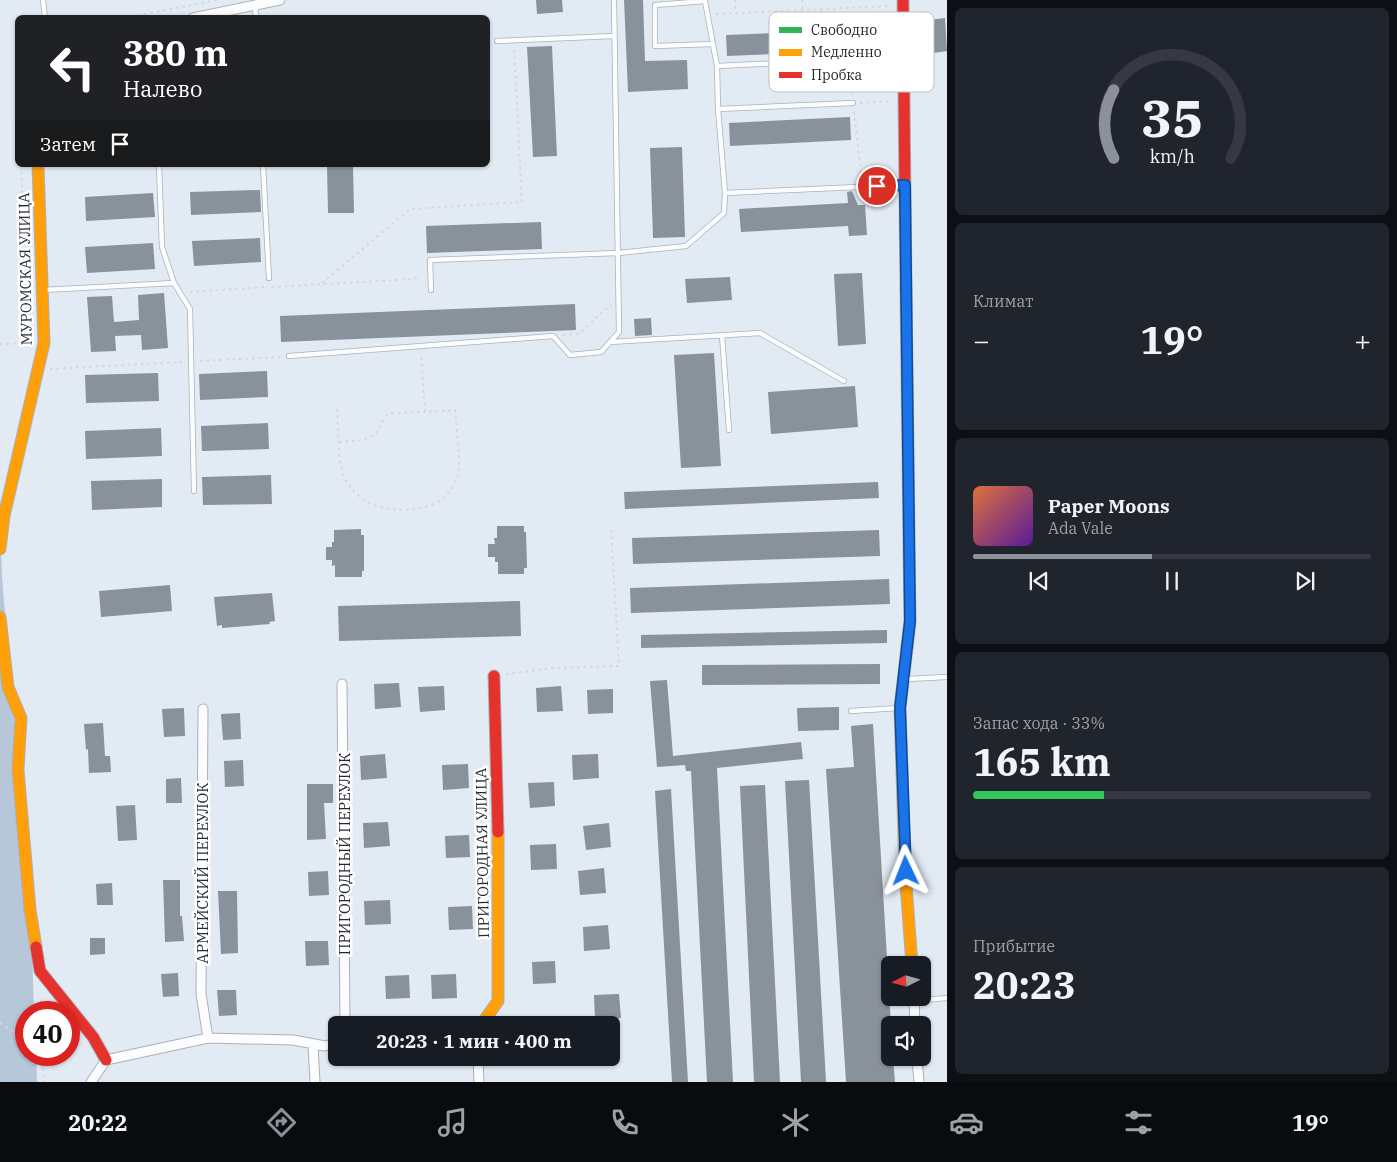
<!DOCTYPE html>
<html lang="ru">
<meta charset="utf-8">
<style>
:root{--surface:#171b24;--page:#20242c;--text:#f1f3f6;--muted:#9ea1a6;--line:#363941;--accent:#8c9099}
body{margin:0;font-family:"IBM Plex Serif",serif;background:var(--page);color:var(--text);height:100vh;display:flex;flex-direction:column;font-size:19px;white-space:nowrap}
*{box-sizing:border-box;margin:0}
p{font-size:16px;color:var(--muted)}
.icon{flex:none;width:28px;height:28px;fill:none;stroke:currentColor;stroke-width:2;stroke-linecap:round;stroke-linejoin:round}
.map{position:relative;flex:1;overflow:hidden}
.sheet{display:flex;flex-direction:column;gap:8px;padding:8px;background:#0d0f14;width:450px}
.sheet>*{flex:none}
.top-card{position:absolute;left:15px;top:15px;width:475px;height:152px;border-radius:8px;box-shadow:0 1px 4px #0004;background:#202124;color:#fff;overflow:hidden}
.needle{width:32px;rotate:264deg}
.controls{position:absolute;left:881px;top:956px;display:grid;gap:10px}
.controls a{display:grid;place-items:center;width:50px;height:50px;border-radius:8px;background:var(--surface);box-shadow:0 1px 4px #0004;font-size:25px}
.speed{position:absolute;left:15px;top:1001px;display:flex;gap:10px;font-size:25px;font-weight:700;text-align:center}
.speed>*{display:grid;place-content:center;width:65px;height:65px;border-radius:50%;background:var(--surface);box-shadow:0 1px 4px #0004;line-height:1}
.speed .limit{border:8px solid #d22;background:#fff;color:#111}
.pin{position:absolute;display:grid;place-items:center;width:42px;height:42px;color:#fff;margin:-21px;border:2px solid #fff;border-radius:50%;box-shadow:0 1px 5px #0007}
.me{position:absolute;width:55px;margin:-28px;rotate:358deg;stroke-linejoin:round;filter:drop-shadow(0 0 4px #0008)}
.turn{display:flex;align-items:center;gap:18px;height:105px;padding:0 25px;font-size:22px}
.turn .icon{width:65px;height:65px;stroke-width:2.5}
.turn b{display:block;font-size:35px;line-height:42px}
.then{display:flex;align-items:center;height:48px;padding:0 25px;background:#0003;gap:10px;font-size:19px}
.big{font-size:38px;font-weight:700;line-height:1.1}
.sheet .card{flex:1;display:flex;flex-direction:column;justify-content:center;gap:8px;min-width:0;padding:0 18px;border-radius:8px;background:var(--page)}
.sheet .dial{align-items:center;gap:0}
.dial svg{height:130px;overflow:visible;fill:none;stroke:var(--line);stroke-width:7;stroke-linecap:round;text-anchor:middle}
.dial text{fill:var(--text);stroke:none}
.song{display:flex;align-items:center;gap:15px}
.cover{width:60px;height:60px;border-radius:8px;background:linear-gradient(135deg,hsl(20 70% 55%),hsl(270 70% 35%))}
.played{height:5px;border-radius:2px;background:linear-gradient(90deg,var(--accent) 45%,var(--line) 45%)}
.keys{display:flex;justify-content:space-around;direction:ltr}
.heat{display:flex;justify-content:space-between;align-items:center;font-size:28px;direction:ltr}
.charge{height:8px;border-radius:4px;background:linear-gradient(90deg,#34c759 33%,var(--line) 0)}
.trip{position:absolute;left:328px;top:1016px;width:292px;height:50px;border-radius:8px;background:var(--surface);box-shadow:0 1px 4px #0004;font-weight:700;line-height:50px;text-align:center}
.tabs{display:flex;height:80px;justify-content:space-around;align-items:center;background:#090b0e;color:var(--muted)}
.tabs .icon{width:35px;height:35px}
.tabs .current{color:var(--accent)}
.tabs b{font-size:22px;color:var(--text)}
main{display:flex;flex:1;min-height:0}
.map>svg:first-child{display:block}
.forest{fill:#b6c7da}
.building{fill:#89919a}
.lines{fill:none;stroke-linecap:round;stroke-linejoin:round}
.lane-casing{stroke:#abb1b8;stroke-width:6}
.street-casing{stroke:#abb1b8;stroke-width:11}
.fast-casing{stroke:#abb1b8;stroke-width:13}
.slow-casing{stroke:#abb1b8;stroke-width:13}
.jam-casing{stroke:#abb1b8;stroke-width:13}
.path{stroke:#d5d7da;stroke-width:2;stroke-dasharray:2.5 4;stroke-linecap:butt}
.lane{stroke:#fbfcfd;stroke-width:4.5}
.street{stroke:#fbfcfd;stroke-width:9}
.fast{stroke:#30b455;stroke-width:11}
.slow{stroke:#ff9f0a;stroke-width:11}
.jam{stroke:#e5322d;stroke-width:11}
.route-casing{stroke:#114b97;stroke-width:12}
.route{stroke:#1a73e8;stroke-width:9}
.labels{text-anchor:middle;dominant-baseline:central;stroke-width:5;stroke-linejoin:round;paint-order:stroke}
.street-label{font-size:15px;fill:#242a30;stroke:#fff}
.key{fill:#fff;stroke:#bdbfc1;stroke-width:1}
.key-label{font-size:14px;fill:#242a30}
</style>
<main>
<div class="map">
<svg width="947" height="1082" viewBox="0 0 947 1082">
<rect width="100%" height="100%" fill="#e2eaf3"/>
<path class="forest" d="M0 502 2 577 31 919 34 1012H26V1055H36L37 1082H0Z"/>
<path class="building" d="M536 0H562L563 12 537 14Z
M624 0H643L645 61 687 60 688 89 628 92Z
M945 18 947 51 934 53 930 20Z
M848 30 849 51 727 56 726 35Z
M552 46 557 156 533 157 527 47Z
M850 117 851 140 730 146 729 123Z
M682 147 685 237 653 238 650 148Z
M327 165H353L354 213H328Z
M260 190 261 212 191 215 190 192Z
M852 191 858 205H865L867 235 849 236 848 226 741 232 739 209 848 203 847 192Z
M153 193 155 217 86 221 85 197Z
M541 222 542 249 427 253 426 226Z
M260 238 261 262 194 266 192 241Z
M153 243 155 269 87 273 85 247Z
M862 273 866 344 838 346 834 274Z
M730 277 732 300 687 303 685 279Z
M164 293 168 348 142 350 141 335 115 336 116 351 91 352 87 297 112 296 114 322 139 320 138 295Z
M575 304 576 330 281 342 280 316Z
M651 318 652 335 635 336 634 319Z
M714 353 721 466 681 468 674 355Z
M267 371 268 397 200 400 199 374Z
M158 373 159 401 86 403 85 375Z
M855 386 858 427 771 434 768 392Z
M268 423 269 449 202 451 201 426Z
M161 428 162 456 86 459 85 431Z
M271 475 272 504 203 505 202 477Z
M162 479V507L92 510 91 481Z
M878 482 879 498 625 509 624 492Z
M497 526H524V532H526L527 568H524V574H498V562H495V557H488V544H495L494 538H497Z
M361 529V535H364V571H362V577H335V565L332 566V560H326V547H332V542H334V530Z
M879 530 880 556 633 564 632 538Z
M889 579 890 604 631 613 630 588Z
M170 585 172 611 101 617 99 591Z
M272 593 275 621 269 622 270 624 222 628V625L217 626 214 597Z
M520 601 521 636 339 641 338 606Z
M887 630V643L641 648V635Z
M880 664V684L702 685V665Z
M667 680 673 756 801 742 803 759 717 768 733 1082H707L691 771H686L685 765 657 767 650 681Z
M399 683 401 707 375 709 374 684Z
M444 686 445 710 420 712 418 687Z
M561 686 563 711 537 712 536 688Z
M613 689V713L588 714 587 690Z
M839 707V730L798 731 797 708Z
M184 708 185 736 164 737 162 709Z
M240 713 241 739 223 740 221 714Z
M103 723 105 756H110L111 772 89 773 88 749 86 750 84 724Z
M873 724 891 1025 890 1058H893L895 1082H846L826 769 854 767 851 726Z
M385 754 387 778 361 780 360 756Z
M598 754 599 778 573 780 572 755Z
M243 760 244 786 225 787 224 761Z
M468 764 469 788 443 790 442 765Z
M181 778 182 803H166V779Z
M809 780 826 1082H801L785 781Z
M554 782 555 806 530 808 528 783Z
M307 784H333V803H324L326 839 307 840Z
M765 785 780 1082H754L740 786Z
M671 789 688 1082H672L655 791Z
M135 805 137 840 118 841 116 806Z
M388 822 390 846 364 848 363 823Z
M609 823 611 847 586 850 583 826Z
M469 835 470 857 446 858 445 836Z
M556 844 557 869 531 870 530 845Z
M604 868 606 893 580 895 578 871Z
M328 871 329 895 309 896 308 872Z
M163 880H180V916H182L184 941 165 942Z
M112 883 113 905H97L96 884Z
M218 891H237L238 953 221 954Z
M390 900 391 924 365 925 364 901Z
M472 906 473 929 449 930 448 907Z
M608 925 610 949 584 951 583 927Z
M90 938H105V954L90 955Z
M305 941H328L329 965 306 966Z
M555 961 556 983 533 984 532 962Z
M178 973 179 996 163 997 161 974Z
M456 974 457 998 432 999 431 975Z
M409 975 410 998 386 999 385 976Z
M217 990H236L237 1015 219 1016Z
M619 994 621 1018 595 1020 594 995Z"/>
<g class="lines">
<g class="lane-casing">
<path id="lane" d="M43 0 45 18
M705 0V1L655 5V46L713 44
M255 4 256 18
M497 41 614 36
M717 66 848 60
M718 109 853 103
M263 165 269 278
M725 193 904 185
M174 283 190 309 194 491
M43 290 174 283 162 247 159 165
M431 290 430 260 618 253 686 246 724 213 725 193 718 109 717 66 705 1
M722 335 729 430
M610 342 760 333 844 381
M289 356 553 336 570 355 601 352 619 332 614 0
M906 679 947 677
M851 711 899 708
M914 1001 947 998"/>
</g>
<g class="street-casing">
<path id="street" d="M193 18 280 0
M342 684 345 1025
M203 709 201 994 208 1038
M914 998 915 1025
M414 1025 440 1023 451 1025
M313 1045 315 1082
M478 1058 479 1082
M917 1058 919 1082
M91 1082 106 1060 208 1038 293 1040 325 1046 336 1043"/>
</g>
<g class="fast-casing">
<path id="fast" d="M906 290 910 621 907 647"/>
</g>
<g class="slow-casing">
<path id="slow" d="M0 549 4 516 44 343 38 165
M0 617 8 687 21 718 18 770 30 910 36 947
M907 647 900 708 905 871 912 965
M481 1025 498 1001V832"/>
</g>
<g class="jam-casing">
<path id="jam" d="M903 0 906 290
M494 676 498 832
M36 947 40 971 93 1037 106 1060"/>
</g>
<path class="path" d="M735 0V13
M802 0 803 10
M716 14 891 6
M125 18 217 0
M856 60 891 59
M849 67 852 95
M18 70V100
M860 103 893 101
M854 112 862 179
M21 165 30 343
M322 283 410 209 522 202 514 47
M272 287 414 279 421 276
M190 292 267 287
M563 335 579 334 611 304
M0 344 31 343
M200 361 282 357
M50 369 182 362
M337 409C339 430 336 468 348 484 352 489 359 497 364 500 384 513 426 514 444 497 450 492 455 482 458 475 461 466 456 422 455 410L425 412 421 353
M339 442 363 440 375 435 387 415 392 413 425 412
M506 674 552 668 619 666 611 528
M0 1023 26 1040
M42 1055 44 1082"/>
<use href="#lane" class="lane"/>
<use href="#street" class="street"/>
<use href="#fast" class="fast"/>
<use href="#slow" class="slow"/>
<use href="#jam" class="jam"/>
</g>
<g class="lines">
<g class="route-casing">
<path id="route" d="M877 186 905 185 910 621 900 708 906 871"/>
</g>
<use href="#route" class="route"/>
</g>
<g class="labels">
<g class="street-label">
<text transform="translate(25 269) rotate(-91)">МУРОМСКАЯ УЛИЦА</text>
<text transform="translate(482 853) rotate(-91)">ПРИГОРОДНАЯ УЛИЦА</text>
<text transform="translate(344 854) rotate(-90)">ПРИГОРОДНЫЙ ПЕРЕУЛОК</text>
<text transform="translate(202 873) rotate(-90)">АРМЕЙСКИЙ ПЕРЕУЛОК</text>
</g>
</g>
<rect x="769" y="12" width="165" height="80" rx="8" class="key"/>
<rect x="779" y="27" width="23" height="6" fill="#30b455"/>
<rect x="779" y="49" width="23" height="7" fill="#ff9f0a"/>
<rect x="779" y="72" width="23" height="6" fill="#e5322d"/>
<g class="key-label">
<text x="811" y="35">Свободно</text>
<text x="811" y="57">Медленно</text>
<text x="811" y="80">Пробка</text>
</g>
</svg>
<div class="controls">
<a><svg class="needle" viewBox="-14 -14 28 28"><path d="M0-13l5 13h-10z" fill="#e53935"/><path d="M0 13l5-13h-10z" fill="#9ea1a6"/></svg></a>
<a><svg class="icon" aria-label="sound" viewBox="0 0 24 24"><path d="M4 9h4l5-4v14l-5-4H4zM17 9q2 3 0 6"/></svg></a>
</div>
<div class="speed"><div class="limit">40</div></div>
<div class="pin" style="left:877px;top:186px;background:#d93025"><svg class="icon" aria-label="arrive" viewBox="0 0 24 24"><path d="M6 21V4h12l-3 4 3 4H6"/></svg></div>
<svg class="me" style="left:906px;top:871px" viewBox="-20 -20 40 40"><path d="M0-17L14 15 0 8-14 15z" fill="#1a73e8" stroke="#fff" stroke-width="4"/></svg>
<div class="trip">20:23 · 1 мин · 400 m</div>
<div class="top-card">
<div class="turn"><svg class="icon" aria-label="left" viewBox="0 0 24 24"><path d="M17 20v-9H6M10 6l-5 5 5 5"/></svg><div><b>380 m</b>Налево</div></div>
<div class="then">Затем<svg class="icon" aria-label="arrive" viewBox="0 0 24 24"><path d="M6 21V4h12l-3 4 3 4H6"/></svg></div>
</div>
</div>
<section class="sheet">
<div class="card dial"><svg viewBox="0 0 100 80">
<path d="M14 69A42 42 0 1 1 86 69"/>
<path d="M14 69A42 42 0 0 1 14 27" stroke="#8c9099"/>
<text x="50" y="56" font-size="32" font-weight="700">35</text>
<text x="50" y="72" font-size="11">km/h</text>
</svg></div>
<div class="card"><p>Климат</p>
<div class="heat"><a>−</a><b class="big">19°</b><a>+</a></div>
</div>
<div class="card">
<div class="song"><i class="cover"></i><div><b>Paper Moons</b><p>Ada Vale</p></div></div>
<div class="played"></div>
<div class="keys"><svg class="icon" aria-label="previous" viewBox="0 0 24 24"><path d="M18 5L8 12l10 7zM5 5v14"/></svg><svg class="icon" aria-label="pause" viewBox="0 0 24 24"><path d="M8 5v14M16 5v14"/></svg><svg class="icon" aria-label="next" viewBox="0 0 24 24"><path d="M6 5l10 7-10 7zM19 5v14"/></svg></div>
</div>
<div class="card"><p>Запас хода · 33%</p><b class="big">165 km</b><div class="charge"></div></div>
<div class="card"><p>Прибытие</p><b class="big">20:23</b></div>
</section>
</main>
<nav class="tabs">
<b>20:22</b>
<svg class="icon current" aria-label="directions" viewBox="0 0 24 24"><path d="M12 3l9 9-9 9-9-9zM9 14v-3h6M13 9l2 2-2 2"/></svg>
<svg class="icon" aria-label="music" viewBox="0 0 24 24"><path d="M9 18V5l10-2v13"/><circle cx="6" cy="18" r="3"/><circle cx="16" cy="16" r="3"/></svg>
<svg class="icon" aria-label="phone" viewBox="0 0 24 24"><path d="M5 4h4l2 5-3 2q2 4 5 5l2-3 5 2v4C11 20 4 13 5 4z"/></svg>
<svg class="icon" aria-label="climate" viewBox="0 0 24 24"><path d="M12 3v18M4 7l16 10M4 17L20 7"/></svg>
<svg class="icon" aria-label="car" viewBox="0 0 24 24"><path d="M5 17H2v-5l4-1 3-4h7l3 4 3 1v5h-3M9 17h6M6 11h13"/><circle cx="7" cy="17" r="2"/><circle cx="17" cy="17" r="2"/></svg>
<svg class="icon" aria-label="filters" viewBox="0 0 24 24"><path d="M4 7h16M4 17h16"/><circle cx="9" cy="7" r="2"/><circle cx="15" cy="17" r="2"/></svg>
<b>19°</b>
</nav>
